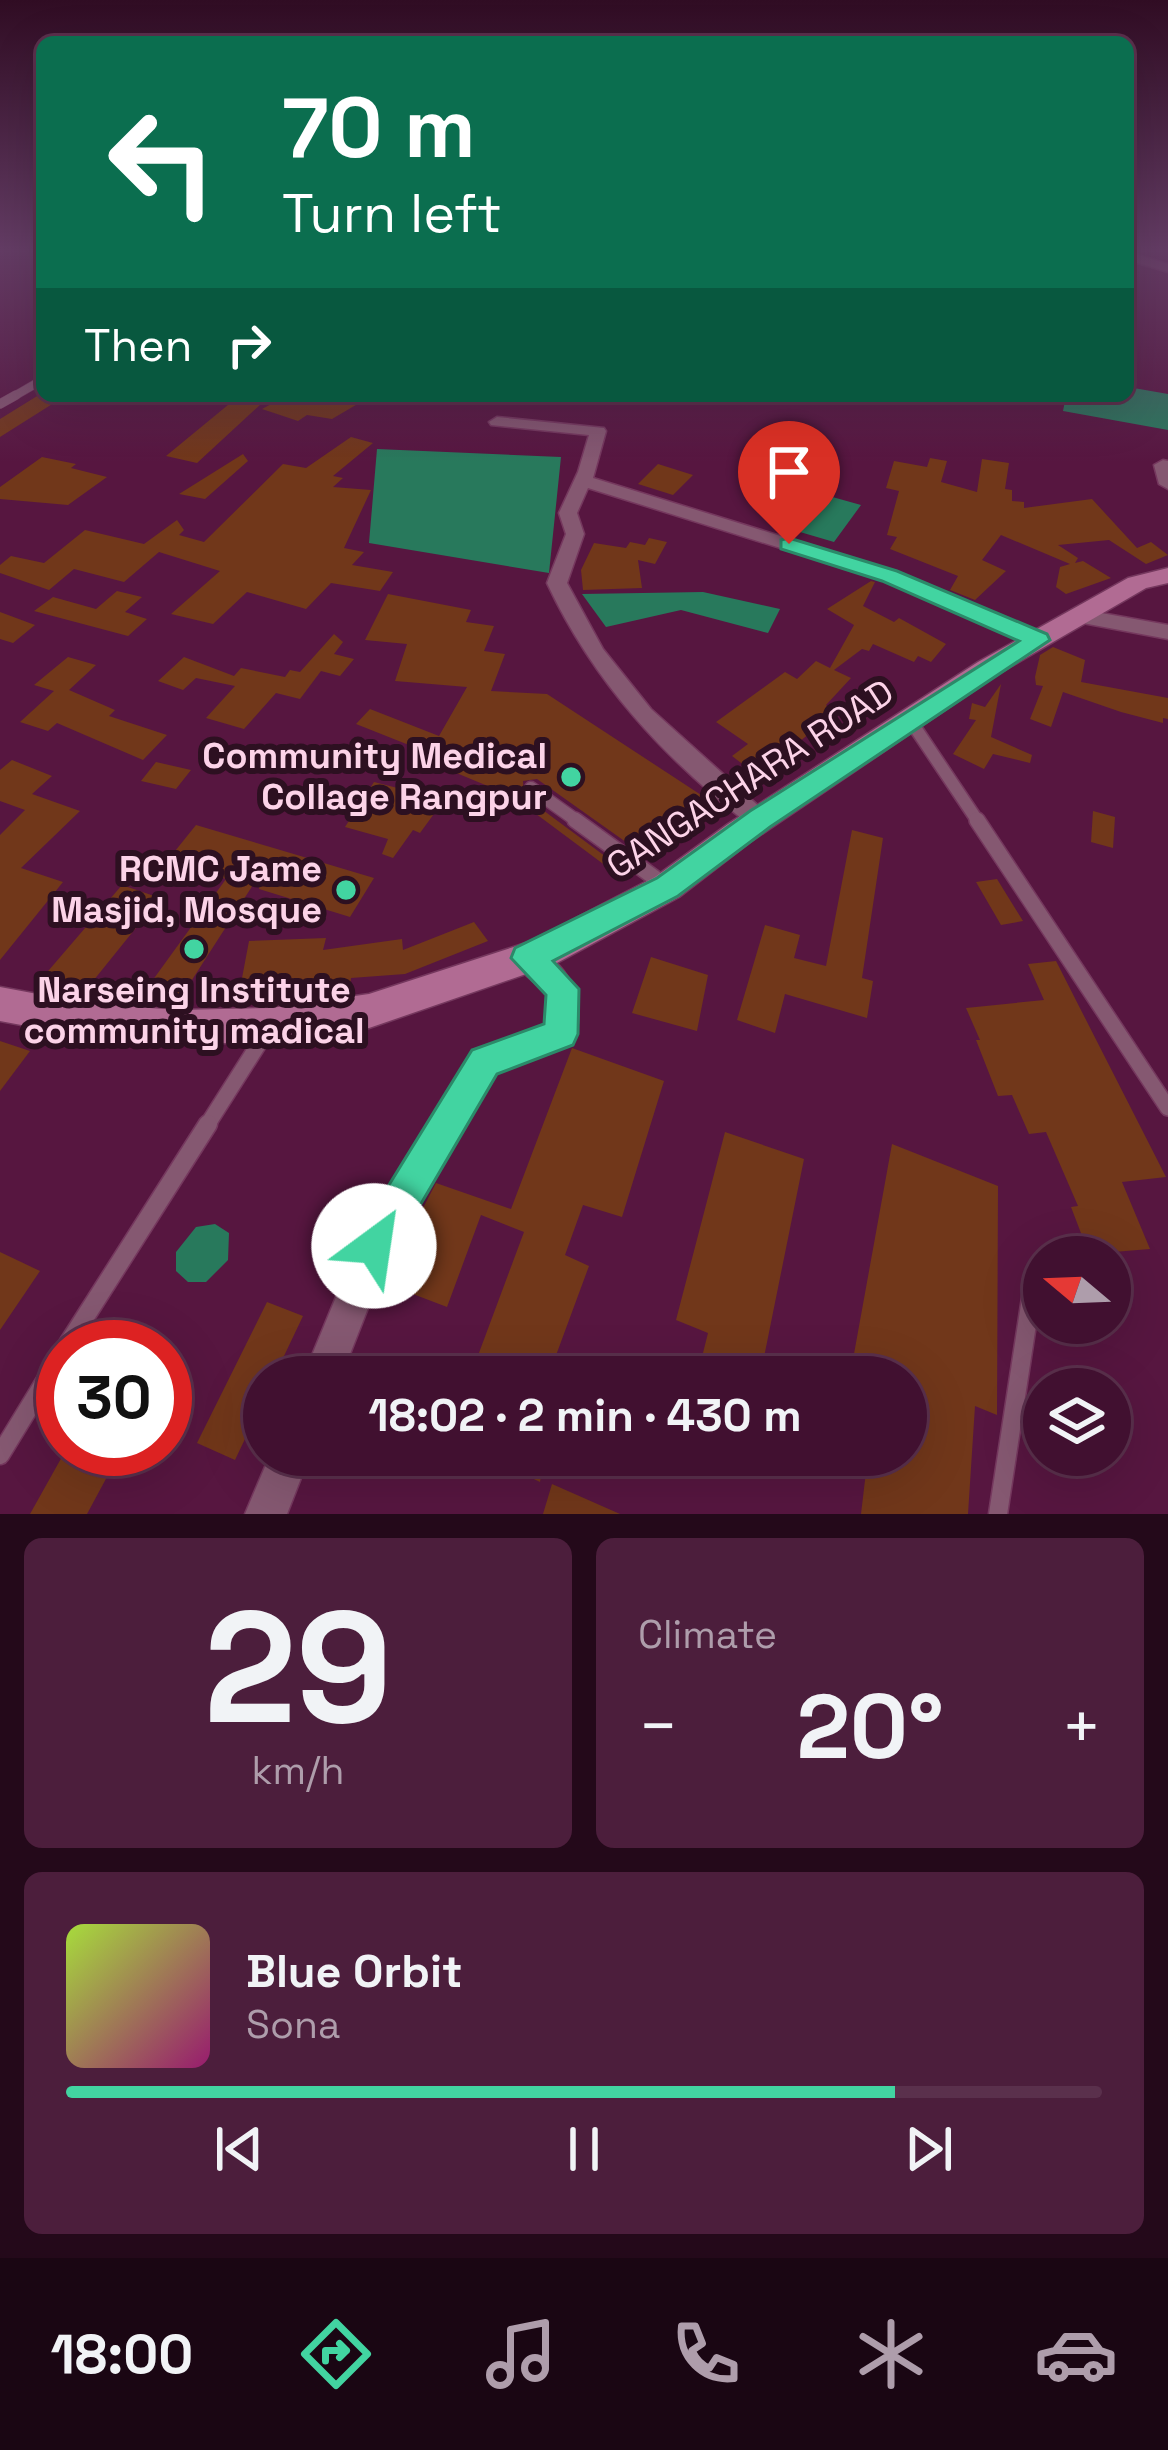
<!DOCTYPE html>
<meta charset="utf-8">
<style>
:root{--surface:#411030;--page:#4c1e3c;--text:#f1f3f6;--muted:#ae9dab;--line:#5a304c;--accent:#42d4a1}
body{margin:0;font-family:"Space Grotesk",sans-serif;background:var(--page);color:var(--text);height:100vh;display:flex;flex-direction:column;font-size:45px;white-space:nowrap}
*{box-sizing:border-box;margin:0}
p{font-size:39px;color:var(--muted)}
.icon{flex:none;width:66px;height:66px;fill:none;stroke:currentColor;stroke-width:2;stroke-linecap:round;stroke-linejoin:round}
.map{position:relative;height:1514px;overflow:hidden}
.drawer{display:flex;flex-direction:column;gap:24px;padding:24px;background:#24091a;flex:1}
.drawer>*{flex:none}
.guide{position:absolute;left:36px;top:36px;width:1098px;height:366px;border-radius:18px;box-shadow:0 12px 48px #0002,0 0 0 3px var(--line);background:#0b6e4f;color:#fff;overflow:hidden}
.needle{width:78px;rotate:289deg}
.buttons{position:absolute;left:1023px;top:1236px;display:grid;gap:24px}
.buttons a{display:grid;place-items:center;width:108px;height:108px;border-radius:50%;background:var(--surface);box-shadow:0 12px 48px #0002,0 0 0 3px var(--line);font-size:60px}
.speed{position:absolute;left:36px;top:1320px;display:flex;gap:24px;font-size:60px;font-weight:700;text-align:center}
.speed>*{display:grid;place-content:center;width:156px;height:156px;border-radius:50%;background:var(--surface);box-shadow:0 12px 48px #0002,0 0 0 3px var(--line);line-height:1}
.speed .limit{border:18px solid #d22;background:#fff;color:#111}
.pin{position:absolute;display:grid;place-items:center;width:102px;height:102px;color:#fff;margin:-123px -51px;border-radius:50% 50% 50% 0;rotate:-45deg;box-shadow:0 0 12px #0007}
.pin .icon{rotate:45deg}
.me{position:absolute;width:132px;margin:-66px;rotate:31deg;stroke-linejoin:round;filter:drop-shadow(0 0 9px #0008)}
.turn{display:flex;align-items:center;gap:42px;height:252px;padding:0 48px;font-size:54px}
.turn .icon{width:156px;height:156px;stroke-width:2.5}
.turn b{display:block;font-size:84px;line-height:102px}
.then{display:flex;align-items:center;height:114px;padding:0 48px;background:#0003;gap:24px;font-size:45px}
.big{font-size:90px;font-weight:600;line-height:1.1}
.drawer .tile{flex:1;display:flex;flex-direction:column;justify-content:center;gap:18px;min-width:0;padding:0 42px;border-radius:18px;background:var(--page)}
.drawer .dial{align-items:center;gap:0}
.dial b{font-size:156px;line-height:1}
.song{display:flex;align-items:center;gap:36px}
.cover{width:144px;height:144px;border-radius:18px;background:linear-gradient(135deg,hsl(80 70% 55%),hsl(320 70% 35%))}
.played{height:12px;border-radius:6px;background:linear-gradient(90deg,var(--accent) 80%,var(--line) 80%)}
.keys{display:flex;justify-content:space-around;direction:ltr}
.heat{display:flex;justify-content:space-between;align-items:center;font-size:66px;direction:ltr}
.drawer .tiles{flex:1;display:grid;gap:24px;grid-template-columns:1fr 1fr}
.tile:last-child{grid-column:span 2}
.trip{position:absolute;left:243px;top:1356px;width:684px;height:120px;border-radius:60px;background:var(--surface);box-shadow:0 12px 48px #0002,0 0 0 3px var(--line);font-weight:600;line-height:120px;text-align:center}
.tab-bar{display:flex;height:192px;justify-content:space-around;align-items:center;background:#1a0613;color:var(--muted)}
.tab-bar .icon{width:84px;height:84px}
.tab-bar .on{color:var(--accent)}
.tab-bar b{font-size:54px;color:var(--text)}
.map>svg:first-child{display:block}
.water{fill:#28795c}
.building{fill:#71371a}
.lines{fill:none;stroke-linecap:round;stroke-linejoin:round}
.lane-far4-casing{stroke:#75385e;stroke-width:9}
.lane-far3-casing{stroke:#75385e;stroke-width:10}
.lane-far2-casing{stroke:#75385e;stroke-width:15}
.lane-far1-casing{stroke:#75385e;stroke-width:18}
.lane-casing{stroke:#75385e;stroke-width:21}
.street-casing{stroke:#75385e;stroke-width:3}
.secondary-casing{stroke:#75385e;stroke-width:3}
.lane-far4{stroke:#855871;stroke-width:8}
.lane-far3{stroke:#855871;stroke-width:9}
.lane-far2{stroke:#855871;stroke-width:12}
.lane-far1{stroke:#855871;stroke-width:15}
.lane{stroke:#855871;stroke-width:18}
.street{fill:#855871;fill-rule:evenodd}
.secondary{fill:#b16b93;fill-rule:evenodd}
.route{fill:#42d4a1;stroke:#2b8a69;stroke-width:3}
.poi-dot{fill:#42d4a1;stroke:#2d1021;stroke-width:4.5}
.labels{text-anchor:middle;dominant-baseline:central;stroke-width:12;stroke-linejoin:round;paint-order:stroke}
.poi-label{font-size:36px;font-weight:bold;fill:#fcd3e8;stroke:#2d1021;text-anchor:end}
.street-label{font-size:36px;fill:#fcd3e8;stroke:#2d1021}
</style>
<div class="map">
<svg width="1168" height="1514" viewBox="0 0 1168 1514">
<rect width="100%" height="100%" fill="#571640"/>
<path class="water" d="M1128 387 1168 394V430L1063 411 1066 396H1128Z
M377 449 561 457 549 573 369 543Z
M811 491 861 505 834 542 783 527Z
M703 592 780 609 768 633 681 610 606 627 582 594Z
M215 1224 229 1233 228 1260 206 1282H188L176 1271V1252L196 1227Z"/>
<path class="building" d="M42 393 65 396 0 437V419Z
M286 396H344L361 402 332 419 307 415 298 421 262 409Z
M234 400 261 404 197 463 166 456Z
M351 437 373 443 333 476 343 478 333 487 371 490 344 548 364 552 352 565 393 572 380 591 331 583 306 609 247 592 213 624 171 614 220 571 159 552 124 582 74 569 49 590 0 573V565L11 556 44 563 85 530 144 544 177 520 184 530 179 535 204 542 283 464 306 468Z
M243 454 248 461 205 499 179 494Z
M42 457 76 464 71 468 107 477 68 505 0 499V487Z
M930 458 947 461 941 482 977 492 982 459 1009 463 1005 489 1012 490V501L1024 502V508L1092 499 1137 548 1151 542 1168 555 1146 564 1109 540 1058 545 1078 558 1075 563 1083 561 1111 578 1066 594 1056 587 1060 567 1070 564 1001 535 982 560 1006 571 975 600 950 590 958 576 890 549 897 537 887 535 899 491 886 488 894 461 927 467Z
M658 464 693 475 673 495 638 484Z
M649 538 667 542 655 564 638 560 642 588 583 590 581 570 594 543 626 548 630 542 645 545Z
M871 581 875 582 863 606 894 622 899 618 946 644 931 662 918 656 914 662 873 644 869 651 862 649 834 670 851 678 826 705 835 713 784 754 791 760 762 779 732 756 748 744 716 722 785 672 797 679 816 661 830 668 854 625 827 609Z
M117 591 142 597 125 612 147 619 128 636 34 611 53 597 96 609Z
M388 594 471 610 466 622 494 626 484 651 505 654 491 691 547 694 724 810 647 857 537 779 523 781 524 796 625 871 618 875 512 796 425 760 429 753 356 724 370 709 439 736 467 687 395 681 407 644 365 640Z
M0 612 35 625 13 643 0 639Z
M334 634 343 642 334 654 354 659 340 676 321 671 300 699 276 693 244 729 206 718 235 686 196 678 183 690 158 681 184 657 234 676 241 668 285 677 290 670 300 672Z
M1053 647 1085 660 1081 682 1168 698V719L1163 718V723L1121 712 1063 692 1051 727 1030 719 1043 686 1036 685 1035 677 1040 655Z
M68 657 96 665 69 690 115 710 109 716 167 735 143 760 57 723 48 731 20 722 54 691 34 685Z
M1001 684 991 737 1032 755 1030 763 993 754 984 769 953 754 976 720 969 719 972 703 985 707Z
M12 760 52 776 32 794 80 811 21 868 63 882 0 960V835L25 810 0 801V770Z
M156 762 191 770 176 789 141 781Z
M374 782 433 797 429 804 439 807 420 833 413 830 393 858 382 854 388 839 345 827Z
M1093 811 1115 817 1113 848 1091 842Z
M196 825 277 849 374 878 350 917 259 889 262 871 181 997 147 988 226 879 167 861Z
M852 830 883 838 862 978 873 981 867 1018 785 994 775 1033 737 1020 765 925 800 935 794 958 826 966Z
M997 879 1023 921 1001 925 976 882Z
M122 885 160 898 85 991 43 977Z
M474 922 488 941 405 974 351 978 350 986 337 987 336 991 239 994 249 941 326 938 323 950 402 939 403 950Z
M651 957 708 975 697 1031 632 1013Z
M1056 961 1166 1177 1122 1182 1150 1249 1089 1254 1071 1207 1078 1206 1046 1132 1029 1134 1012 1095 998 1096 976 1040H980L966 1008 1044 1000 1028 964Z
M0 1041 30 1051 0 1091Z
M572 1048 664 1081 622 1217 583 1205 565 1255 589 1266 548 1377H470L524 1232 481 1215 447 1307 384 1283 436 1183 511 1209Z
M725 1132 804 1159 760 1377H697L708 1333 676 1320Z
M892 1144 998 1186 997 1415 975 1406 968 1514H861L868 1455H906V1377H877L852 1365Z
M0 1252 40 1271 0 1330Z
M267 1302 303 1316 274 1377H264V1399L235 1460 197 1443Z
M63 1455 108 1475 87 1514H30Z
M545 1455 540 1482 486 1456V1455Z
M552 1484 620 1514H543Z"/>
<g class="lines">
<g class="lane-far4-casing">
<path id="lane-far4" d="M11 398 42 380"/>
</g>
<g class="lane-far3-casing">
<path id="lane-far3" d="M0 404 16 395"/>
</g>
<g class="lane-far2-casing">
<path id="lane-far2" d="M910 720 979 823
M531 788 580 823"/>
</g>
<g class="lane-far1-casing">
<path id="lane-far1" d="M575 820 666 886
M977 820 1168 1108
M206 1127 267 1031"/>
</g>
<g class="lane-casing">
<path id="lane" d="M66 1347 208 1124
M0 1455 63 1352
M998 1514 1035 1272"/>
</g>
<g class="street-casing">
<path id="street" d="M1128 252 1168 264V272L1128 260Z
M497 417 604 428 606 431 593 478 897 572 1046 635 1049 640 1046 645H1030L883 580 588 488 577 513 584 534 567 583 603 649 651 709 773 819 769 826H751C664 758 594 683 547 583L566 534 559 513 578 472 589 435 491 425 489 422Z
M1163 460 1168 461V489L1159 484 1154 465Z
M1079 609 1168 625V639L1072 621 1069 616 1072 611Z
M527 945C568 960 590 1002 572 1043L496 1072 388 1257 341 1377H303L362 1234 474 1052 546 1025 547 994 517 967 513 958 517 949Z
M270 1455H310L287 1514H245Z"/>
</g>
<g class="secondary-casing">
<path id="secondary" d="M1168 568V583L1146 588 998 674 750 842 679 897 555 964 369 1028 271 1042 179 1044 91 1038 0 1021V987L91 1004 179 1010 271 1008 369 994 532 941 655 877 728 824 978 662 1128 578Z"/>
</g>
<use href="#lane-far4" class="lane-far4"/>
<use href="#lane-far3" class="lane-far3"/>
<use href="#lane-far2" class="lane-far2"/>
<use href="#lane-far1" class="lane-far1"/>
<use href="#lane" class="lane"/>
<use href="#street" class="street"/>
<use href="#secondary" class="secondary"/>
</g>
<linearGradient id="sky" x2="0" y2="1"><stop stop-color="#300c23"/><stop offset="0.54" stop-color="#633c64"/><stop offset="1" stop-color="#633c64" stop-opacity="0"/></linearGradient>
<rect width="1168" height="462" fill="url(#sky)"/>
<path class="route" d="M789 538 897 571 1047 634 1050 640 770 827 678 896 553 961 579 989 578 1034 573 1045 497 1074 388 1260 374 1266 360 1260 354 1246 360 1232 472 1050 544 1024 546 995 511 958 515 948 657 878 750 811 1019 641 882 581 781 549V540Z"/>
<g class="poi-dot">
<circle cx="571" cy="777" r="12"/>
<circle cx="346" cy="890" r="12"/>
<circle cx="194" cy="949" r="12"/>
</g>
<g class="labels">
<g class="poi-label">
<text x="547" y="756">Community Medical<tspan x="547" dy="41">Collage Rangpur</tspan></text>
<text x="322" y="869">RCMC Jame<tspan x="322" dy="41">Masjid, Mosque</tspan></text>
<text x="194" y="990" text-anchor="middle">Narseing Institute<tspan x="194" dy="41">community madical</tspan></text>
</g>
<g class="street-label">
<text transform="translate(750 779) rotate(-33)">GANGACHARA ROAD</text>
</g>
</g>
</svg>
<div class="buttons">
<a><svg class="needle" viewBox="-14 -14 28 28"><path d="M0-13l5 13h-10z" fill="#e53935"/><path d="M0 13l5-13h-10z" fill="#ae9dab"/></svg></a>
<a><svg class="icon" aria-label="layers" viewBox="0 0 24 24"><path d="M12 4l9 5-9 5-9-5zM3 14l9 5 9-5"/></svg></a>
</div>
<div class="speed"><div class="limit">30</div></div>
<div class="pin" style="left:789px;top:544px;background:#d93025"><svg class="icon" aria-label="arrive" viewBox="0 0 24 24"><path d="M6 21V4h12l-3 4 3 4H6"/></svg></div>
<svg class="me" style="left:374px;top:1246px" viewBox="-20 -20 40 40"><circle r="19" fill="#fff"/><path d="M0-13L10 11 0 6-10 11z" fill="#42d4a1"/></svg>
<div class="trip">18:02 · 2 min · 430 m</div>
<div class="guide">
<div class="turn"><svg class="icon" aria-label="left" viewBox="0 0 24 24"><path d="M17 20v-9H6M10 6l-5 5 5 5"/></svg><div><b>70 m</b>Turn left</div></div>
<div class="then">Then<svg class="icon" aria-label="right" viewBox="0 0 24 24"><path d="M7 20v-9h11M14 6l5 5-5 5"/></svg></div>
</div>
</div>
<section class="drawer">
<div class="tiles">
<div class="tile dial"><b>29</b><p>km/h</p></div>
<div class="tile"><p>Climate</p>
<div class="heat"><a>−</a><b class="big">20°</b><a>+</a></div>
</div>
<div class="tile">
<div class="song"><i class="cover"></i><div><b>Blue Orbit</b><p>Sona</p></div></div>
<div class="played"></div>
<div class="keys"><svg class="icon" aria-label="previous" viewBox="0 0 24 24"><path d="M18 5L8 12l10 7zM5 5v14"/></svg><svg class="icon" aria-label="pause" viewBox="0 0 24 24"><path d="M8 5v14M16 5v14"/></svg><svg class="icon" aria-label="next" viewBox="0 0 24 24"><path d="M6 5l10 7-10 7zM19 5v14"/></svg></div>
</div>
</div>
</section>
<nav class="tab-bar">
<b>18:00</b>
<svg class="icon on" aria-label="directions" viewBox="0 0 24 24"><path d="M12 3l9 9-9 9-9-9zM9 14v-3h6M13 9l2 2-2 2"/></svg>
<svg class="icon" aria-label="music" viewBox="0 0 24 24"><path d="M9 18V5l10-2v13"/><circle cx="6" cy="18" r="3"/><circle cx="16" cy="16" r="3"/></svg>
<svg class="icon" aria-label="phone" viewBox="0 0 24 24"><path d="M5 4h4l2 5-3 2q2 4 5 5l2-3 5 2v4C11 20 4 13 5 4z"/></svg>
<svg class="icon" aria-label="climate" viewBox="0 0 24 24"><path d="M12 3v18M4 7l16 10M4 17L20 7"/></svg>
<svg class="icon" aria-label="car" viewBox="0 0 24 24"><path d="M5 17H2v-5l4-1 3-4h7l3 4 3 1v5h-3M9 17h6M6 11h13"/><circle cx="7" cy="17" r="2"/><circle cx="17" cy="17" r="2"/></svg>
</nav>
